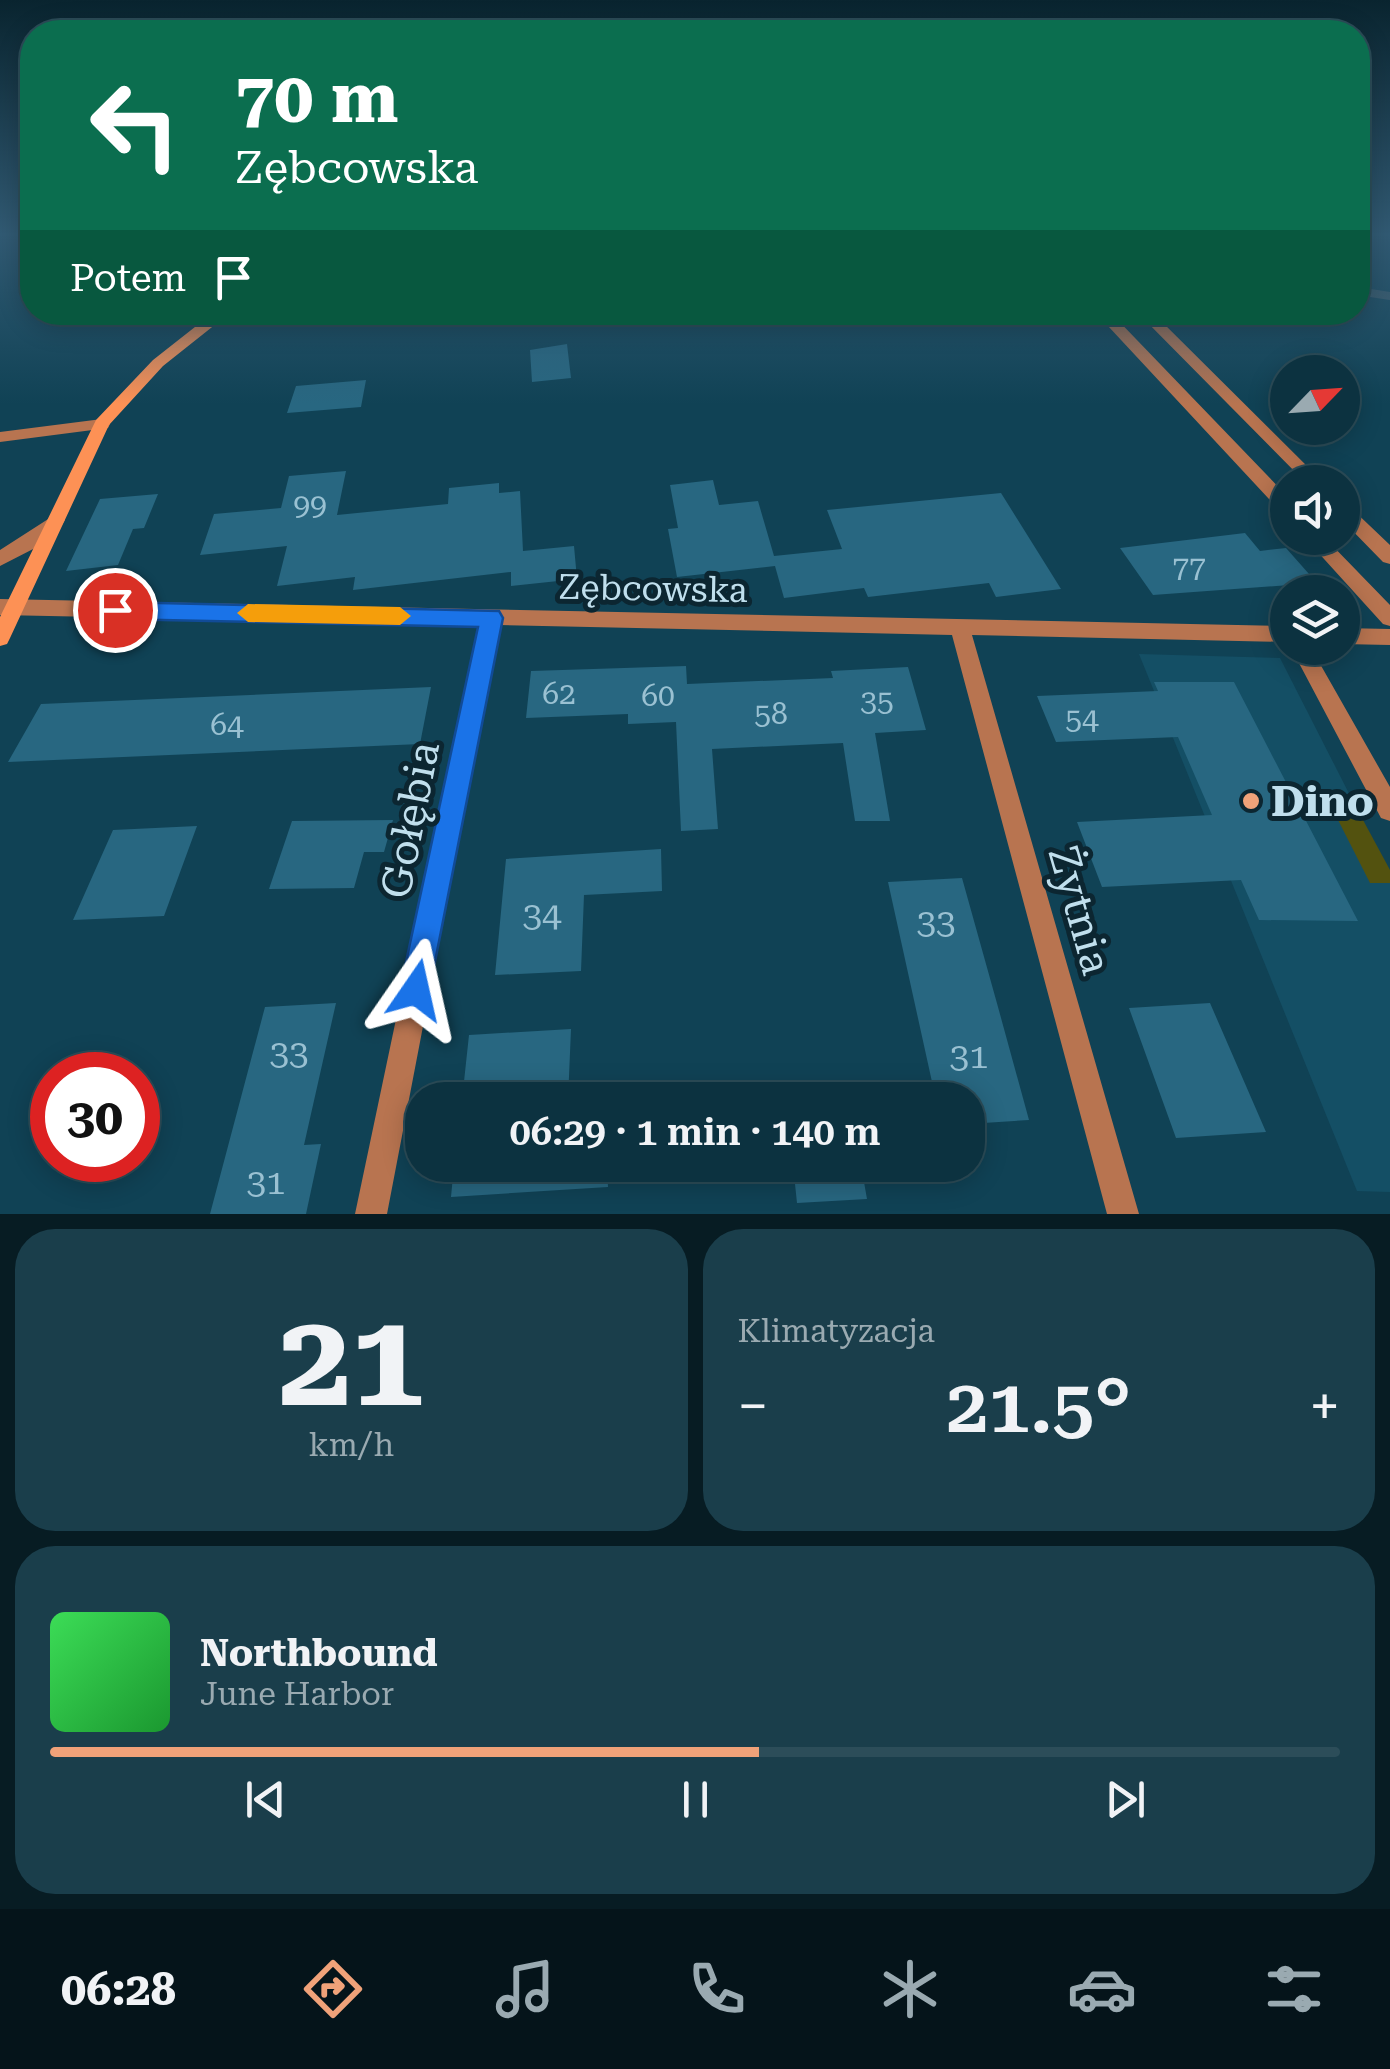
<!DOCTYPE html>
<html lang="pl">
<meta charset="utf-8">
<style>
:root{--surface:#0c3240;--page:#1a3e4b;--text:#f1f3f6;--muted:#9aaab1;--line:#2c4d59;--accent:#f0a279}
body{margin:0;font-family:"Roboto Serif",serif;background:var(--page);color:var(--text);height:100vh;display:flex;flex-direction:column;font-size:38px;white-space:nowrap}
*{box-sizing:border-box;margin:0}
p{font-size:32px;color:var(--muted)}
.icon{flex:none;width:55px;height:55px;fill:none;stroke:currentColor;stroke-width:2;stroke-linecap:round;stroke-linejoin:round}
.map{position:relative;height:1214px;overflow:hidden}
.panel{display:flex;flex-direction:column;gap:15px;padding:15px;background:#071c23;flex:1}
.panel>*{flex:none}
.guide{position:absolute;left:20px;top:20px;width:1350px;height:305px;border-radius:40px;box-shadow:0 5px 25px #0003,0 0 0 2px var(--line);background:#0b6e4f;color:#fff;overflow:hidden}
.needle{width:65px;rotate:65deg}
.tools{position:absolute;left:1270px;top:355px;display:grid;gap:20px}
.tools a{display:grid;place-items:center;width:90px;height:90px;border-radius:50%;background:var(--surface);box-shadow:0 5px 25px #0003,0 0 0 2px var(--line);font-size:50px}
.speed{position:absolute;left:30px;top:1052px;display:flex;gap:20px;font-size:50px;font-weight:700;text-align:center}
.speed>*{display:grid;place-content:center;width:130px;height:130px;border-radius:50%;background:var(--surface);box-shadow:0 5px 25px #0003,0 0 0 2px var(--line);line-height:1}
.speed .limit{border:15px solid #d22;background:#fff;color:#111}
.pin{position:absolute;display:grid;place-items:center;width:85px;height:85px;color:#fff;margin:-42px;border:5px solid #fff;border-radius:50%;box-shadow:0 2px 10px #0007}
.me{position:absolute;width:110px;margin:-55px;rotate:11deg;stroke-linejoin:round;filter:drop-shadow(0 0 8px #0008)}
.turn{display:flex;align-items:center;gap:35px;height:210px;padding:0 50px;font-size:45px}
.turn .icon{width:130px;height:130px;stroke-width:2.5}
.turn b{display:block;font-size:70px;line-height:85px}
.then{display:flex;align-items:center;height:95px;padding:0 50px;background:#0003;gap:20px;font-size:38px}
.big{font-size:75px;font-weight:600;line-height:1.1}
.panel .widget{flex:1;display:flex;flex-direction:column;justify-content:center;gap:15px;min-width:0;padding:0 35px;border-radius:40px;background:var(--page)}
.panel .dial{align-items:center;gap:0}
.dial b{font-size:130px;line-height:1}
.song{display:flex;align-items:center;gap:30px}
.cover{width:120px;height:120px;border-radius:15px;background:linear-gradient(135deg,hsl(130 70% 55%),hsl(130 70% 35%))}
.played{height:10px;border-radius:5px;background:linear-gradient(90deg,var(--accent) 55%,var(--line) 55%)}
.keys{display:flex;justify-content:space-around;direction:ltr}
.heat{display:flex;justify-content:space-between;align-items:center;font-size:55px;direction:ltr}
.panel .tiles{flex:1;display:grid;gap:15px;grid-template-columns:1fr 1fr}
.widget:last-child{grid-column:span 2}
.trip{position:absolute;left:405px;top:1082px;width:580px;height:100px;border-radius:40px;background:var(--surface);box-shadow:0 5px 25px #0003,0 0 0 2px var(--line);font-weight:600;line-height:100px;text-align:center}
.dock{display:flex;height:160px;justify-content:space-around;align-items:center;background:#05141a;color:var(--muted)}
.dock .icon{width:70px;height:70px}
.dock .on{color:var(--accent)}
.dock b{font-size:45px;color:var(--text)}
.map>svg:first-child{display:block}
.built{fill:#144f65}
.green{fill:#53520f}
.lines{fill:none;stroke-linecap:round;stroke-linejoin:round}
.stream{stroke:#435b67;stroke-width:8}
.building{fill:#286781}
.lane{fill:#b87450;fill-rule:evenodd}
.street{fill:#b87450;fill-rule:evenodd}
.secondary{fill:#fd9155;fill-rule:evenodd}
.route{fill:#1a73e8;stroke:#114b97;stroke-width:2.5}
.slow{fill:#f59e0b}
.poi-dot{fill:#f0a279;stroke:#0c2631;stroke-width:4}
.labels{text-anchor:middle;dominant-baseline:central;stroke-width:10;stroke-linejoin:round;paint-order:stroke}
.number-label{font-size:30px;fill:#9ac1d2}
.street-label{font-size:35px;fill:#c0dfed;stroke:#0c2631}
.near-number-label{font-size:35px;fill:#9ac1d2}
.near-poi-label{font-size:42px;font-weight:bold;fill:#c0dfed;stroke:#0c2631;text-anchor:start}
.near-street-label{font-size:42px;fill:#c0dfed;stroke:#0c2631}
</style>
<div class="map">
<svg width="1390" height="1214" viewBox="0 0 1390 1214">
<rect width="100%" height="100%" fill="#104255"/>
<path class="built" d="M1139 654 1280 658 1390 874V1192L1357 1191Z"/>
<path class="green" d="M1356 807 1390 870V883H1370L1334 812Z"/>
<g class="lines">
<path class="stream" d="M1358 291 1390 296"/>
</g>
<path class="building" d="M567 344 571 378 532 382 530 350Z
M366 380 361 407 287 413 296 386Z
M346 471 337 515 448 504 449 488 499 483V493L520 491 523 551 574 546 577 579 511 586V572L353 590 355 577 277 586 287 546 200 555 214 514 281 508 289 476Z
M713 480 719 505 758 501 774 556 842 549 827 510 1001 493 1061 589 996 597 989 583 868 597 864 588 784 598 775 566 677 577 668 529 678 528 670 485Z
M158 494 144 528 133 529 118 565 66 571 100 499Z
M1245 533 1260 551 1286 548 1317 583 1153 595 1120 548Z
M686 666 687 684 833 678 831 671 908 667 926 730 875 733 890 821H855L843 743 712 749 718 829 681 831 676 722 628 724V714L526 718 531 671Z
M1154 682H1234L1358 921 1259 920 1241 880 1102 887 1077 822 1212 815 1178 737 1056 742 1037 696 1158 691Z
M431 687 420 744 8 762 41 704Z
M393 820 384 852H364L354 888 269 889 292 821Z
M197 826 164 916 73 920 113 830Z
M661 849 662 891 584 895 581 971 495 975 506 859Z
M962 878 998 1007 1029 1120 968 1124V1100H936L888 882Z
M336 1003 304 1145 321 1144 306 1214H210L265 1007Z
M1210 1003 1266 1132 1176 1138 1129 1008Z
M571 1029 568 1100H462L469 1035Z
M454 1165H607L608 1187 451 1197Z
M793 1165H861L867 1199 797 1203Z"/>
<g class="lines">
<path class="lane" d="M1095 312H1110L1288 497V515L1282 513Z
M1137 312H1152L1323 482H1305Z
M1342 503 1348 505 1390 545V564L1383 562 1342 520Z
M1305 538H1325L1390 605V626L1383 624Z"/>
<path class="street" d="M102 419 110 424 108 428 0 442V432Z
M56 514 62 515 65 520 62 525 39 546 0 566V550Z
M0 599 1288 626V642L972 635 1139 1214H1107L952 635 500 625 387 1214H355L479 625 0 615Z
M1342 628 1390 629V645L1342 644Z
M1291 648H1311L1390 787V821L1381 818Z"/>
<path class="secondary" d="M214 312H231L163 366 109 425 10 638 7 644 0 646V617L96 420 153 360Z"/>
</g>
<linearGradient id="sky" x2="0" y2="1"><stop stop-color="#09242f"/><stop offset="0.58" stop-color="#315a73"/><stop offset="1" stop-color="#315a73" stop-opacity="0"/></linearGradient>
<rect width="1390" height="404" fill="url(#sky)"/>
<path class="route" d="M115 602 499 611 503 618 427 1002 416 1006 405 1002 400 990 478 627 115 619 104 610Z"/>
<path class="slow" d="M248 604 400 607 411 616 400 625 248 622 237 613Z"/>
<circle class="poi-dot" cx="1251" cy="801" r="10"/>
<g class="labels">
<g class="number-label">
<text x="310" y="504">99</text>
<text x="1189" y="566">77</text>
<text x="559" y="693">62</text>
<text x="658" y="695">60</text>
<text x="877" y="700">35</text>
<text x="771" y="713">58</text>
<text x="1082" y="718">54</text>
<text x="227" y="724">64</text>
</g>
<g class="street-label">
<text transform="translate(653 589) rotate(1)">Zębcowska</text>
</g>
<g class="near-number-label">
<text x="542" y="915">34</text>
<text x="936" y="922">33</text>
<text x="289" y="1053">33</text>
<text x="969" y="1056">31</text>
<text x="266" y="1182">31</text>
</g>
<g class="near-poi-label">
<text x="1271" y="801">Dino</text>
</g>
<g class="near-street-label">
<text transform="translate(410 820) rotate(-79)">Gołębia</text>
<text transform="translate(1080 910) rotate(74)">Żytnia</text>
</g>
</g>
</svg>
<div class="tools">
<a><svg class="needle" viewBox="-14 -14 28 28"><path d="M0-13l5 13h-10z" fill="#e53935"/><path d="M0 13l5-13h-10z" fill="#9aaab1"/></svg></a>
<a><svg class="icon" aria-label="sound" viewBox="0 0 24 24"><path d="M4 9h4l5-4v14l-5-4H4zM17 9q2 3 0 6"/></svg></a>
<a><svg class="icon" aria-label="layers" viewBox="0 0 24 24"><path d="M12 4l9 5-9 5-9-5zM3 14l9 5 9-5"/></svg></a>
</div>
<div class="speed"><div class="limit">30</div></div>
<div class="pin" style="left:115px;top:610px;background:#d93025"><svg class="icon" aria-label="arrive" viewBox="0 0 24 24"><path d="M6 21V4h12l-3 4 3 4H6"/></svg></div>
<svg class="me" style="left:416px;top:990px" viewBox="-20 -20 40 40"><path d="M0-17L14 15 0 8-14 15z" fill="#1a73e8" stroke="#fff" stroke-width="4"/></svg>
<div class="trip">06:29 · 1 min · 140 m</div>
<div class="guide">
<div class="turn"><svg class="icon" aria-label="left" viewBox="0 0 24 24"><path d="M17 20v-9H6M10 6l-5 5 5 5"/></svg><div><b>70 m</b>Zębcowska</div></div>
<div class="then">Potem<svg class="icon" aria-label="arrive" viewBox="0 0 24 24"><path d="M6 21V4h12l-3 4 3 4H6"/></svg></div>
</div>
</div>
<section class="panel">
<div class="tiles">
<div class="widget dial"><b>21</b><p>km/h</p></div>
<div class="widget"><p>Klimatyzacja</p>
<div class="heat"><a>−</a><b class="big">21.5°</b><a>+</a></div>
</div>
<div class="widget">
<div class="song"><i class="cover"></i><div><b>Northbound</b><p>June Harbor</p></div></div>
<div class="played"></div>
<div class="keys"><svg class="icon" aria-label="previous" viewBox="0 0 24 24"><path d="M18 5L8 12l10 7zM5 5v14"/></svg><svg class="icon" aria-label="pause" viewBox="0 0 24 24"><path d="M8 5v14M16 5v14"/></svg><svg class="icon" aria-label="next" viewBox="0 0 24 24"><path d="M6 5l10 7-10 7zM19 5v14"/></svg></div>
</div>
</div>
</section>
<nav class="dock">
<b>06:28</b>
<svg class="icon on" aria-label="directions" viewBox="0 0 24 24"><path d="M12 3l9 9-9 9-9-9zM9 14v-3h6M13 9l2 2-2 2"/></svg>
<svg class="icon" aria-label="music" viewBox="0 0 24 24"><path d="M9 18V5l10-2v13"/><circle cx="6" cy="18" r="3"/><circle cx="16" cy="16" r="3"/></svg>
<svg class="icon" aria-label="phone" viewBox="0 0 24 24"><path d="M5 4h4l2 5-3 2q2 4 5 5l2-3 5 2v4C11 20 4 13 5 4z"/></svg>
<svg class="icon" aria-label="climate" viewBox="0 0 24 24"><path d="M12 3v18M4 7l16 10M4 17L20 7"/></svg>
<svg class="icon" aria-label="car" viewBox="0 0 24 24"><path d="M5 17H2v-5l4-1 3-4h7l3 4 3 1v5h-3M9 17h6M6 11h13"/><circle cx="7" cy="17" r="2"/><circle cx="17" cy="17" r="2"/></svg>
<svg class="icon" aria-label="filters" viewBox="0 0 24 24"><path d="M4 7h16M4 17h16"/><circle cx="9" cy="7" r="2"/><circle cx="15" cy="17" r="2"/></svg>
</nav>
